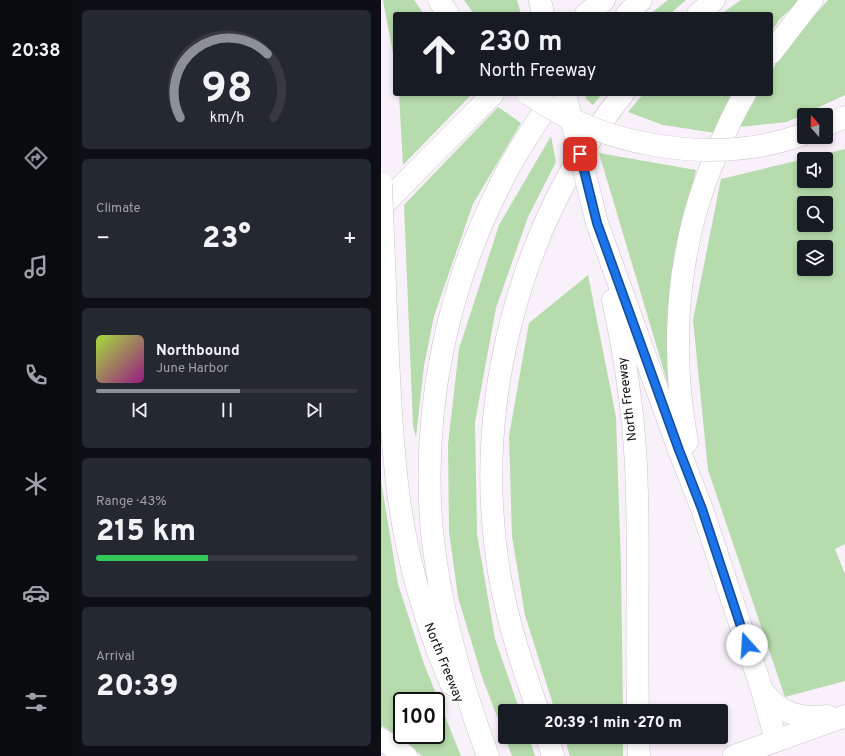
<!DOCTYPE html>
<meta charset="utf-8">
<style>
:root{--surface:#171b24;--page:#242831;--text:#f1f3f6;--muted:#9ea1a6;--line:#363941;--accent:#8c9099}
body{margin:0;font-family:Overpass,sans-serif;background:var(--page);color:var(--text);height:100vh;display:flex;flex-direction:column;font-size:15px;white-space:nowrap}
*{box-sizing:border-box;margin:0}
p{font-size:13px;color:var(--muted)}
.icon{flex:none;width:22px;height:22px;fill:none;stroke:currentColor;stroke-width:2;stroke-linecap:round;stroke-linejoin:round}
.map{position:relative;flex:1;overflow:hidden}
.side{display:flex;flex-direction:column;gap:10px;padding:10px;background:#0d0f14;width:309px}
.side>*{flex:none}
.hud{position:absolute;left:12px;top:12px;width:380px;height:84px;border-radius:4px;box-shadow:0 2px 6px #0003;background:#171b24;color:var(--text);overflow:hidden}
.needle{width:26px;rotate:340deg}
.buttons{position:absolute;left:416px;top:108px;display:grid;gap:8px}
.buttons a{display:grid;place-items:center;width:36px;height:36px;border-radius:4px;background:var(--surface);box-shadow:0 2px 6px #0003;font-size:20px}
.speed{position:absolute;left:12px;top:692px;display:flex;gap:8px;font-size:20px;font-weight:700;text-align:center}
.speed>*{display:grid;place-content:center;width:52px;height:52px;border-radius:50%;background:var(--surface);box-shadow:0 2px 6px #0003;line-height:1}
.speed .limit{border:2px solid #111;border-radius:6px;background:#fff;color:#111}
.pin{position:absolute;display:grid;place-items:center;width:34px;height:34px;color:#fff;margin:-17px;border-radius:8px;box-shadow:0 2px 6px #0006}
.me{position:absolute;width:44px;margin:-22px;rotate:341deg;stroke-linejoin:round;filter:drop-shadow(0 0 3px #0008)}
.turn{display:flex;align-items:center;gap:14px;height:84px;padding:0 20px;font-size:18px}
.turn .icon{width:52px;height:52px;stroke-width:2.5}
.turn b{display:block;font-size:28px;line-height:34px}
.big{font-size:30px;font-weight:800;line-height:1.1}
.side .tile{flex:1;display:flex;flex-direction:column;justify-content:center;gap:6px;min-width:0;padding:0 14px;border-radius:6px;background:var(--page)}
.side .dial{align-items:center;gap:0}
.dial svg{height:104px;overflow:visible;fill:none;stroke:var(--line);stroke-width:7;stroke-linecap:round;text-anchor:middle}
.dial text{fill:var(--text);stroke:none}
.song{display:flex;align-items:center;gap:12px}
.cover{width:48px;height:48px;border-radius:6px;background:linear-gradient(135deg,hsl(80 70% 55%),hsl(310 70% 35%))}
.played{height:4px;border-radius:2px;background:linear-gradient(90deg,var(--accent) 55%,var(--line) 55%)}
.keys{display:flex;justify-content:space-around;direction:ltr}
.heat{display:flex;justify-content:space-between;align-items:center;font-size:22px;direction:ltr}
.charge{height:6px;border-radius:3px;background:linear-gradient(90deg,#34c759 43%,var(--line) 0)}
.trip{position:absolute;left:117px;top:704px;width:230px;height:40px;border-radius:4px;background:var(--surface);box-shadow:0 2px 6px #0003;font-weight:800;line-height:40px;text-align:center}
main{display:flex;flex:1;min-height:0}
.tab-bar{display:flex;flex-direction:column;width:72px;justify-content:space-around;align-items:center;background:#090b0e;color:var(--muted)}
.tab-bar .icon{width:28px;height:28px}
.tab-bar .active{color:var(--accent)}
.tab-bar b{font-size:18px;color:var(--text)}
.map>svg:first-child{display:block}
.green{fill:#b6dbac;fill-rule:evenodd}
.lines{fill:none;stroke-linecap:round;stroke-linejoin:round}
.highway-casing{stroke:#cac3ca;stroke-width:23}
.highway{stroke:#fff;stroke-width:22}
.highway-bridge-casing{stroke:#cac3ca;stroke-width:23;stroke-linecap:butt}
.highway-bridge{stroke:#fff;stroke-width:22}
.route-casing{stroke:#114b97;stroke-width:10}
.route{stroke:#1a73e8;stroke-width:7}
.labels{text-anchor:middle;dominant-baseline:central;stroke-width:4;stroke-linejoin:round;paint-order:stroke}
.street-label{font-size:13px;fill:#0f0d0f;stroke:#fff}
</style>
<main>
<nav class="tab-bar">
<b>20:38</b>
<svg class="icon active" aria-label="directions" viewBox="0 0 24 24"><path d="M12 3l9 9-9 9-9-9zM9 14v-3h6M13 9l2 2-2 2"/></svg>
<svg class="icon" aria-label="music" viewBox="0 0 24 24"><path d="M9 18V5l10-2v13"/><circle cx="6" cy="18" r="3"/><circle cx="16" cy="16" r="3"/></svg>
<svg class="icon" aria-label="phone" viewBox="0 0 24 24"><path d="M5 4h4l2 5-3 2q2 4 5 5l2-3 5 2v4C11 20 4 13 5 4z"/></svg>
<svg class="icon" aria-label="climate" viewBox="0 0 24 24"><path d="M12 3v18M4 7l16 10M4 17L20 7"/></svg>
<svg class="icon" aria-label="car" viewBox="0 0 24 24"><path d="M5 17H2v-5l4-1 3-4h7l3 4 3 1v5h-3M9 17h6M6 11h13"/><circle cx="7" cy="17" r="2"/><circle cx="17" cy="17" r="2"/></svg>
<svg class="icon" aria-label="filters" viewBox="0 0 24 24"><path d="M4 7h16M4 17h16"/><circle cx="9" cy="7" r="2"/><circle cx="15" cy="17" r="2"/></svg>
</nav>
<section class="side">
<div class="tile dial"><svg viewBox="0 0 100 80">
<path d="M14 69A42 42 0 1 1 86 69"/>
<path d="M14 69A42 42 0 0 1 81 20" stroke="#8c9099"/>
<text x="50" y="56" font-size="32" font-weight="700">98</text>
<text x="50" y="72" font-size="11">km/h</text>
</svg></div>
<div class="tile"><p>Climate</p>
<div class="heat"><a>−</a><b class="big">23°</b><a>+</a></div>
</div>
<div class="tile">
<div class="song"><i class="cover"></i><div><b>Northbound</b><p>June Harbor</p></div></div>
<div class="played"></div>
<div class="keys"><svg class="icon" aria-label="previous" viewBox="0 0 24 24"><path d="M18 5L8 12l10 7zM5 5v14"/></svg><svg class="icon" aria-label="pause" viewBox="0 0 24 24"><path d="M8 5v14M16 5v14"/></svg><svg class="icon" aria-label="next" viewBox="0 0 24 24"><path d="M6 5l10 7-10 7zM19 5v14"/></svg></div>
</div>
<div class="tile"><p>Range · 43%</p><b class="big">215 km</b><div class="charge"></div></div>
<div class="tile"><p>Arrival</p><b class="big">20:39</b></div>
</section>
<div class="map">
<svg width="464" height="756" viewBox="0 0 464 756">
<rect width="100%" height="100%" fill="#f9f1f9"/>
<path class="green" d="M2 0H33L43 14H14V64Z
M83 0H136L140 14H93Z
M287 0H305L289 14H269Z
M360 0H419L398 20 390 32V14H340Z
M447 0H464V95L406 122 358 127 377 94H390V72L403 50Z
M18 94H91L22 165Z
M203 94H221L212 105 206 100Z
M262 94H350L335 133 282 125 247 112Z
M117 107 140 123 92 204 53 316 43 366 35 437 32 426 23 205Z
M170 136 175 162 147 217 115 308 94 422 96 534 114 639 139 711H124V737H148L154 756H131L101 677 77 597 68 531 67 444 78 349 118 225Z
M464 149V544L454 549 464 574V681L404 697 327 470 312 320 340 179 423 159V181H445V159H424ZM423 203H445V225H423ZM423 247H445V269H423Z
M218 153 315 170 290 274 288 388Z
M207 275 235 417 240 567 242 711H174L144 615 131 536 128 436 148 323Z
M0 481 17 584 43 664 80 756H41L5 728 0 726ZM21 701H55V735H21Z
M183 737H242V756H189Z"/>
<g class="lines">
<g class="highway-casing">
<path id="highway" d="M58 0 67 14
M159 0 162 14
M205 14 223 0
M246 14 260 0
M317 14 333 0
M390 53 431 0
M445 125 464 117
M0 207 112 94
M216 223 298 450 321 509 381 690 395 740
M232 300C246 364 255 430 256 495 258 567 255 639 257 711
M5 314C8 376 10 438 18 499 27 563 45 625 70 684
M306 442C292 367 294 287 314 214 319 196 325 179 332 162 341 139 351 115 364 94
M382 691C399 714 419 719 447 716
M157 711C141 665 126 620 118 572 91 406 137 226 242 94
M166 737 172 756
M257 737 258 756
M0 739 25 756
M107 756C80 684 59 609 51 532 40 410 66 286 123 177 138 148 156 121 175 94
M353 756 464 716"/>
</g>
<use href="#highway" class="highway"/>
<g class="highway-bridge-casing">
<path id="highway-bridge" d="M148 94C222 148 336 166 423 134
M184 94 216 223
M0 184 5 314"/>
</g>
<use href="#highway-bridge" class="highway-bridge"/>
</g>
<g class="lines">
<g class="route-casing">
<path id="route" d="M199 154 216 223 298 450 321 509 366 645"/>
</g>
<use href="#route" class="route"/>
</g>
<g class="labels">
<g class="street-label">
<text transform="translate(247 399) rotate(-97)">North Freeway</text>
<text transform="translate(62 663) rotate(68)">North Freeway</text>
</g>
</g>
</svg>
<div class="buttons">
<a><svg class="needle" viewBox="-14 -14 28 28"><path d="M0-13l5 13h-10z" fill="#e53935"/><path d="M0 13l5-13h-10z" fill="#9ea1a6"/></svg></a>
<a><svg class="icon" aria-label="sound" viewBox="0 0 24 24"><path d="M4 9h4l5-4v14l-5-4H4zM17 9q2 3 0 6"/></svg></a>
<a><svg class="icon" aria-label="search" viewBox="0 0 24 24"><circle cx="10" cy="10" r="6"/><path d="M15 15l6 6"/></svg></a>
<a><svg class="icon" aria-label="layers" viewBox="0 0 24 24"><path d="M12 4l9 5-9 5-9-5zM3 14l9 5 9-5"/></svg></a>
</div>
<div class="speed"><div class="limit">100</div></div>
<div class="pin" style="left:199px;top:154px;background:#d93025"><svg class="icon" aria-label="arrive" viewBox="0 0 24 24"><path d="M6 21V4h12l-3 4 3 4H6"/></svg></div>
<svg class="me" style="left:366px;top:645px" viewBox="-20 -20 40 40"><circle r="19" fill="#fff"/><path d="M0-13L10 11 0 6-10 11z" fill="#1a73e8"/></svg>
<div class="trip">20:39 · 1 min · 270 m</div>
<div class="hud">
<div class="turn"><svg class="icon" aria-label="ahead" viewBox="0 0 24 24"><path d="M12 20V5M6 11l6-6 6 6"/></svg><div><b>230 m</b>North Freeway</div></div>
</div>
</div>
</main>
